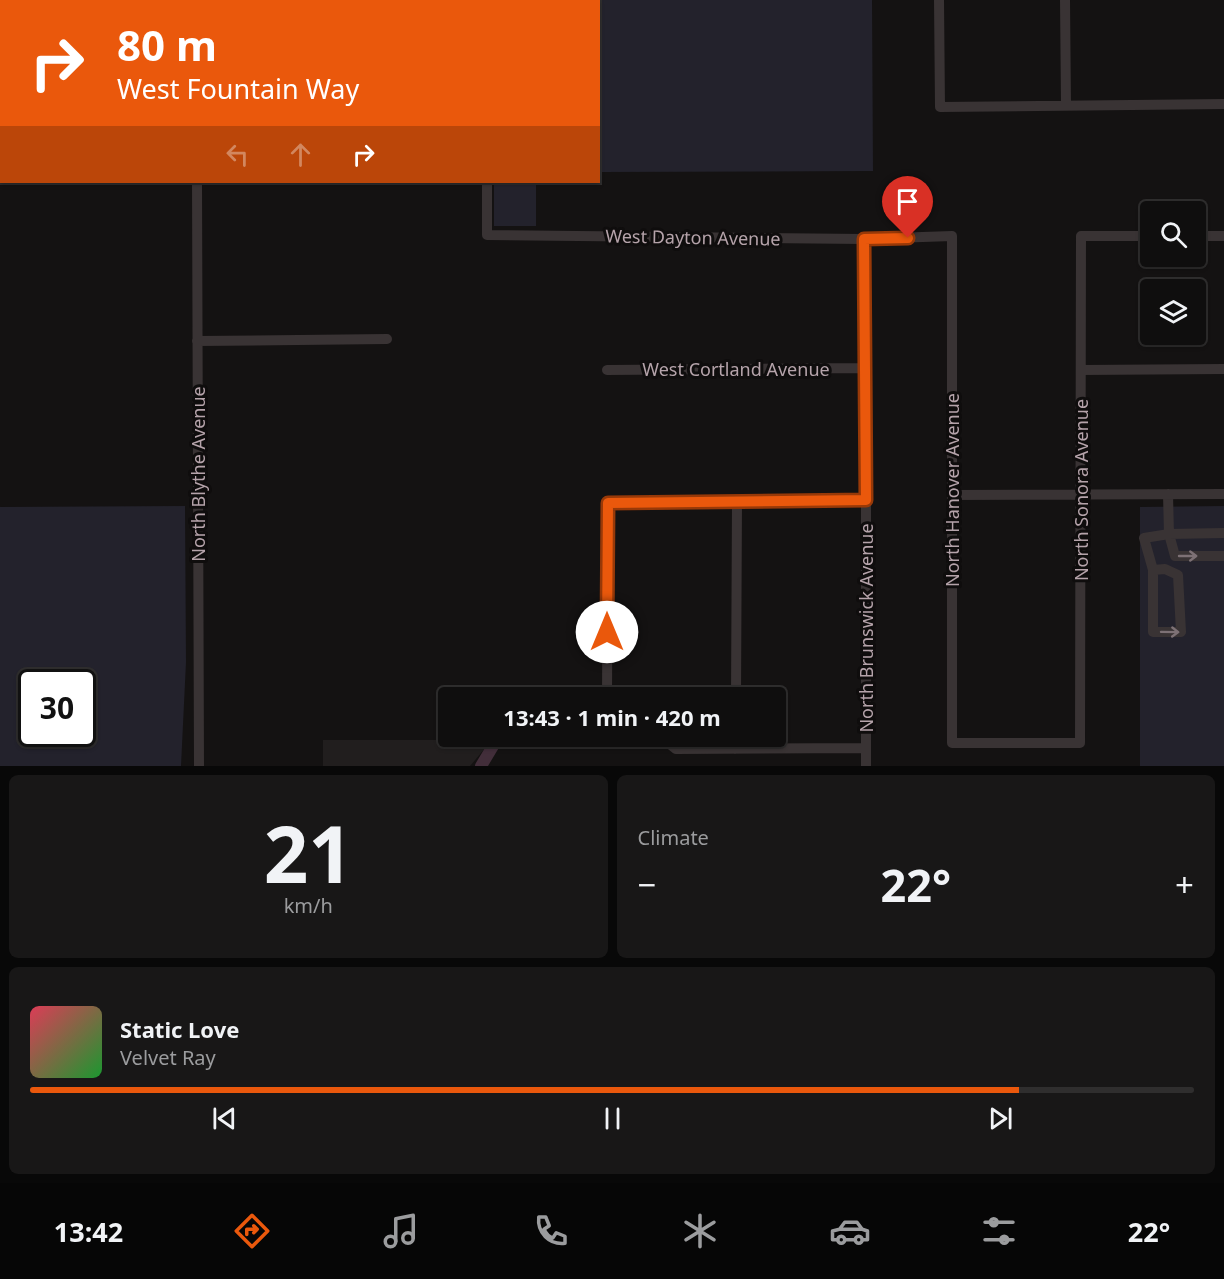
<!DOCTYPE html>
<meta charset="utf-8">
<style>
:root{--surface:#0f0e0e;--page:#181717;--text:#f1f3f6;--muted:#9b9c9e;--line:#2f2e2e;--accent:#ea580c}
body{margin:0;font-family:"Noto Sans",sans-serif;background:var(--page);color:var(--text);height:100vh;display:flex;flex-direction:column;font-size:22px;white-space:nowrap}
*{box-sizing:border-box;margin:0}
p{font-size:20px;color:var(--muted)}
.icon{flex:none;width:33px;height:33px;fill:none;stroke:currentColor;stroke-width:2;stroke-linecap:round;stroke-linejoin:round}
.map{position:relative;height:766px;overflow:hidden}
.side{display:flex;flex-direction:column;gap:9px;padding:9px;background:#080808;flex:1}
.side>*{flex:none}
.banner{position:absolute;left:0px;top:0px;width:600px;height:183px;box-shadow:0 2px 4px #0004,0 0 0 2px var(--line);background:#ea580c;color:#fff;overflow:hidden}
.tools{position:absolute;left:1140px;top:201px;display:grid;gap:12px}
.tools a{display:grid;place-items:center;width:66px;height:66px;border-radius:6px;background:var(--surface);box-shadow:0 2px 4px #0004,0 0 0 2px var(--line);font-size:30px}
.speed{position:absolute;left:18px;top:669px;display:flex;gap:12px;font-size:30px;font-weight:700;text-align:center}
.speed>*{display:grid;place-content:center;width:78px;height:78px;border-radius:50%;background:var(--surface);box-shadow:0 2px 4px #0004,0 0 0 2px var(--line);line-height:1}
.speed .limit{border:3px solid #111;border-radius:9px;background:#fff;color:#111}
.pin{position:absolute;display:grid;place-items:center;width:51px;height:51px;color:#fff;margin:-62px -26px;border-radius:50% 50% 50% 0;rotate:-45deg;box-shadow:0 0 6px #0007}
.pin .icon{rotate:45deg}
.me{position:absolute;width:66px;margin:-33px;rotate:0deg;stroke-linejoin:round;filter:drop-shadow(0 0 4px #0008)}
.turn{display:flex;align-items:center;gap:21px;height:126px;padding:0 18px;font-size:27px}
.turn .icon{width:78px;height:78px;stroke-width:2.5}
.turn b{display:block;font-size:42px;line-height:51px}
.lanes{display:flex;align-items:center;height:57px;padding:0 18px;background:#0003;justify-content:center;gap:30px;direction:ltr}
.lanes .off{opacity:.35}
.big{font-size:45px;font-weight:700;line-height:1.1}
.side .tile{flex:1;display:flex;flex-direction:column;justify-content:center;gap:9px;min-width:0;padding:0 21px;border-radius:9px;background:var(--page)}
.side .dial{align-items:center;gap:0}
.dial b{font-size:78px;line-height:1}
.song{display:flex;align-items:center;gap:18px}
.cover{width:72px;height:72px;border-radius:9px;background:linear-gradient(135deg,hsl(350 70% 55%),hsl(130 70% 35%))}
.played{height:6px;border-radius:3px;background:linear-gradient(90deg,var(--accent) 85%,var(--line) 85%)}
.keys{display:flex;justify-content:space-around;direction:ltr}
.heat{display:flex;justify-content:space-between;align-items:center;font-size:33px;direction:ltr}
.side .tiles{flex:1;display:grid;gap:9px;grid-template-columns:1fr 1fr}
.tile:last-child{grid-column:span 2}
.trip{position:absolute;left:438px;top:687px;width:348px;height:60px;border-radius:6px;background:var(--surface);box-shadow:0 2px 4px #0004,0 0 0 2px var(--line);font-weight:700;line-height:60px;text-align:center}
.menu{display:flex;height:96px;justify-content:space-around;align-items:center;background:#060606;color:var(--muted)}
.menu .icon{width:42px;height:42px}
.menu .selected{color:var(--accent)}
.menu b{font-size:27px;color:var(--text)}
.map>svg:first-child{display:block}
.built{fill:#211e1e}
.green{fill:#23222c;fill-rule:evenodd}
.lines{fill:none;stroke-linecap:round;stroke-linejoin:round}
.canal{stroke:#422e3a;stroke-width:12}
.minor{stroke:#393334;stroke-width:10}
.oneway{stroke:#7d7175}
.route-casing{stroke:#983908;stroke-width:15}
.route{stroke:#ea580c;stroke-width:10}
.labels{text-anchor:middle;dominant-baseline:central;stroke-width:6;stroke-linejoin:round;paint-order:stroke}
.street-label{font-size:18px;fill:#b5a3aa;stroke:#0f0d0d}
</style>
<div class="map">
<svg width="1224" height="766" viewBox="0 0 1224 766">
<rect width="100%" height="100%" fill="#141212"/>
<path class="built" d="M323 740H492L470 766H323Z"/>
<path class="green" d="M469 0H872L873 171 599 172 598 2H469Z
M494 182H536V226H494Z
M185 506 186 662 181 766H0V507ZM82 682V734H32V682Z
M1224 506V766H1140V507Z"/>
<g class="lines">
<path class="canal" d="M537 698 538 696
M481 766 499 736"/>
<path class="minor" d="M448 0 452 2
M939 0 940 107 1224 104
M1065 0 1066 105
M197 2V0
M197 182 199 766
M487 182V235L864 239 952 236V743H1080L1081 236H1150
M1196 236H1224
M864 239 866 500V766
M197 341 387 339
M607 370 866 368
M1081 370 1224 369
M1168 494 1169 534 1175 556H1224
M952 495 1224 494
M1153 570 1165 569 1178 575 1181 632H1153V570L1144 538 1169 534 1224 533
M607 698 608 503 866 500
M736 698 737 501
M660 736 676 749 866 748
M735 749V736"/>
</g>
<defs><path id="oneway-shaft" d="M-6 0H5M1.5-3L5.5 0L1.5 3" fill="none" stroke-width="1.6" stroke-linecap="round" stroke-linejoin="round" transform="scale(1.5)"/></defs>
<g class="oneway">
<use href="#oneway-shaft" transform="translate(1188 556)"/>
<use href="#oneway-shaft" transform="translate(1170 632) rotate(1)"/>
</g>
<g class="lines">
<g class="route-casing">
<path id="route" d="M607 632 608 503 866 500 864 239 908 238"/>
</g>
<use href="#route" class="route"/>
</g>
<g class="labels">
<g class="street-label">
<text transform="translate(693 237) rotate(1)">West Dayton Avenue</text>
<text x="736" y="369">West Cortland Avenue</text>
<text transform="translate(198 474) rotate(-90)">North Blythe Avenue</text>
<text transform="translate(952 490) rotate(-90)">North Hanover Avenue</text>
<text transform="translate(1081 490) rotate(-90)">North Sonora Avenue</text>
<text transform="translate(866 628) rotate(-90)">North Brunswick Avenue</text>
</g>
</g>
</svg>
<div class="tools">
<a><svg class="icon" aria-label="search" viewBox="0 0 24 24"><circle cx="10" cy="10" r="6"/><path d="M15 15l6 6"/></svg></a>
<a><svg class="icon" aria-label="layers" viewBox="0 0 24 24"><path d="M12 4l9 5-9 5-9-5zM3 14l9 5 9-5"/></svg></a>
</div>
<div class="speed"><div class="limit">30</div></div>
<div class="pin" style="left:908px;top:238px;background:#d93025"><svg class="icon" aria-label="arrive" viewBox="0 0 24 24"><path d="M6 21V4h12l-3 4 3 4H6"/></svg></div>
<svg class="me" style="left:607px;top:632px" viewBox="-20 -20 40 40"><circle r="19" fill="#fff"/><path d="M0-13L10 11 0 6-10 11z" fill="#ea580c"/></svg>
<div class="trip">13:43 · 1 min · 420 m</div>
<div class="banner">
<div class="turn"><svg class="icon" aria-label="right" viewBox="0 0 24 24"><path d="M7 20v-9h11M14 6l5 5-5 5"/></svg><div><b>80 m</b>West Fountain Way</div></div>
<div class="lanes"><svg class="icon off" aria-label="left" viewBox="0 0 24 24"><path d="M17 20v-9H6M10 6l-5 5 5 5"/></svg><svg class="icon off" aria-label="ahead" viewBox="0 0 24 24"><path d="M12 20V5M6 11l6-6 6 6"/></svg><svg class="icon" aria-label="right" viewBox="0 0 24 24"><path d="M7 20v-9h11M14 6l5 5-5 5"/></svg></div>
</div>
</div>
<section class="side">
<div class="tiles">
<div class="tile dial"><b>21</b><p>km/h</p></div>
<div class="tile"><p>Climate</p>
<div class="heat"><a>−</a><b class="big">22°</b><a>+</a></div>
</div>
<div class="tile">
<div class="song"><i class="cover"></i><div><b>Static Love</b><p>Velvet Ray</p></div></div>
<div class="played"></div>
<div class="keys"><svg class="icon" aria-label="previous" viewBox="0 0 24 24"><path d="M18 5L8 12l10 7zM5 5v14"/></svg><svg class="icon" aria-label="pause" viewBox="0 0 24 24"><path d="M8 5v14M16 5v14"/></svg><svg class="icon" aria-label="next" viewBox="0 0 24 24"><path d="M6 5l10 7-10 7zM19 5v14"/></svg></div>
</div>
</div>
</section>
<nav class="menu">
<b>13:42</b>
<svg class="icon selected" aria-label="directions" viewBox="0 0 24 24"><path d="M12 3l9 9-9 9-9-9zM9 14v-3h6M13 9l2 2-2 2"/></svg>
<svg class="icon" aria-label="music" viewBox="0 0 24 24"><path d="M9 18V5l10-2v13"/><circle cx="6" cy="18" r="3"/><circle cx="16" cy="16" r="3"/></svg>
<svg class="icon" aria-label="phone" viewBox="0 0 24 24"><path d="M5 4h4l2 5-3 2q2 4 5 5l2-3 5 2v4C11 20 4 13 5 4z"/></svg>
<svg class="icon" aria-label="climate" viewBox="0 0 24 24"><path d="M12 3v18M4 7l16 10M4 17L20 7"/></svg>
<svg class="icon" aria-label="car" viewBox="0 0 24 24"><path d="M5 17H2v-5l4-1 3-4h7l3 4 3 1v5h-3M9 17h6M6 11h13"/><circle cx="7" cy="17" r="2"/><circle cx="17" cy="17" r="2"/></svg>
<svg class="icon" aria-label="filters" viewBox="0 0 24 24"><path d="M4 7h16M4 17h16"/><circle cx="9" cy="7" r="2"/><circle cx="15" cy="17" r="2"/></svg>
<b>22°</b>
</nav>
